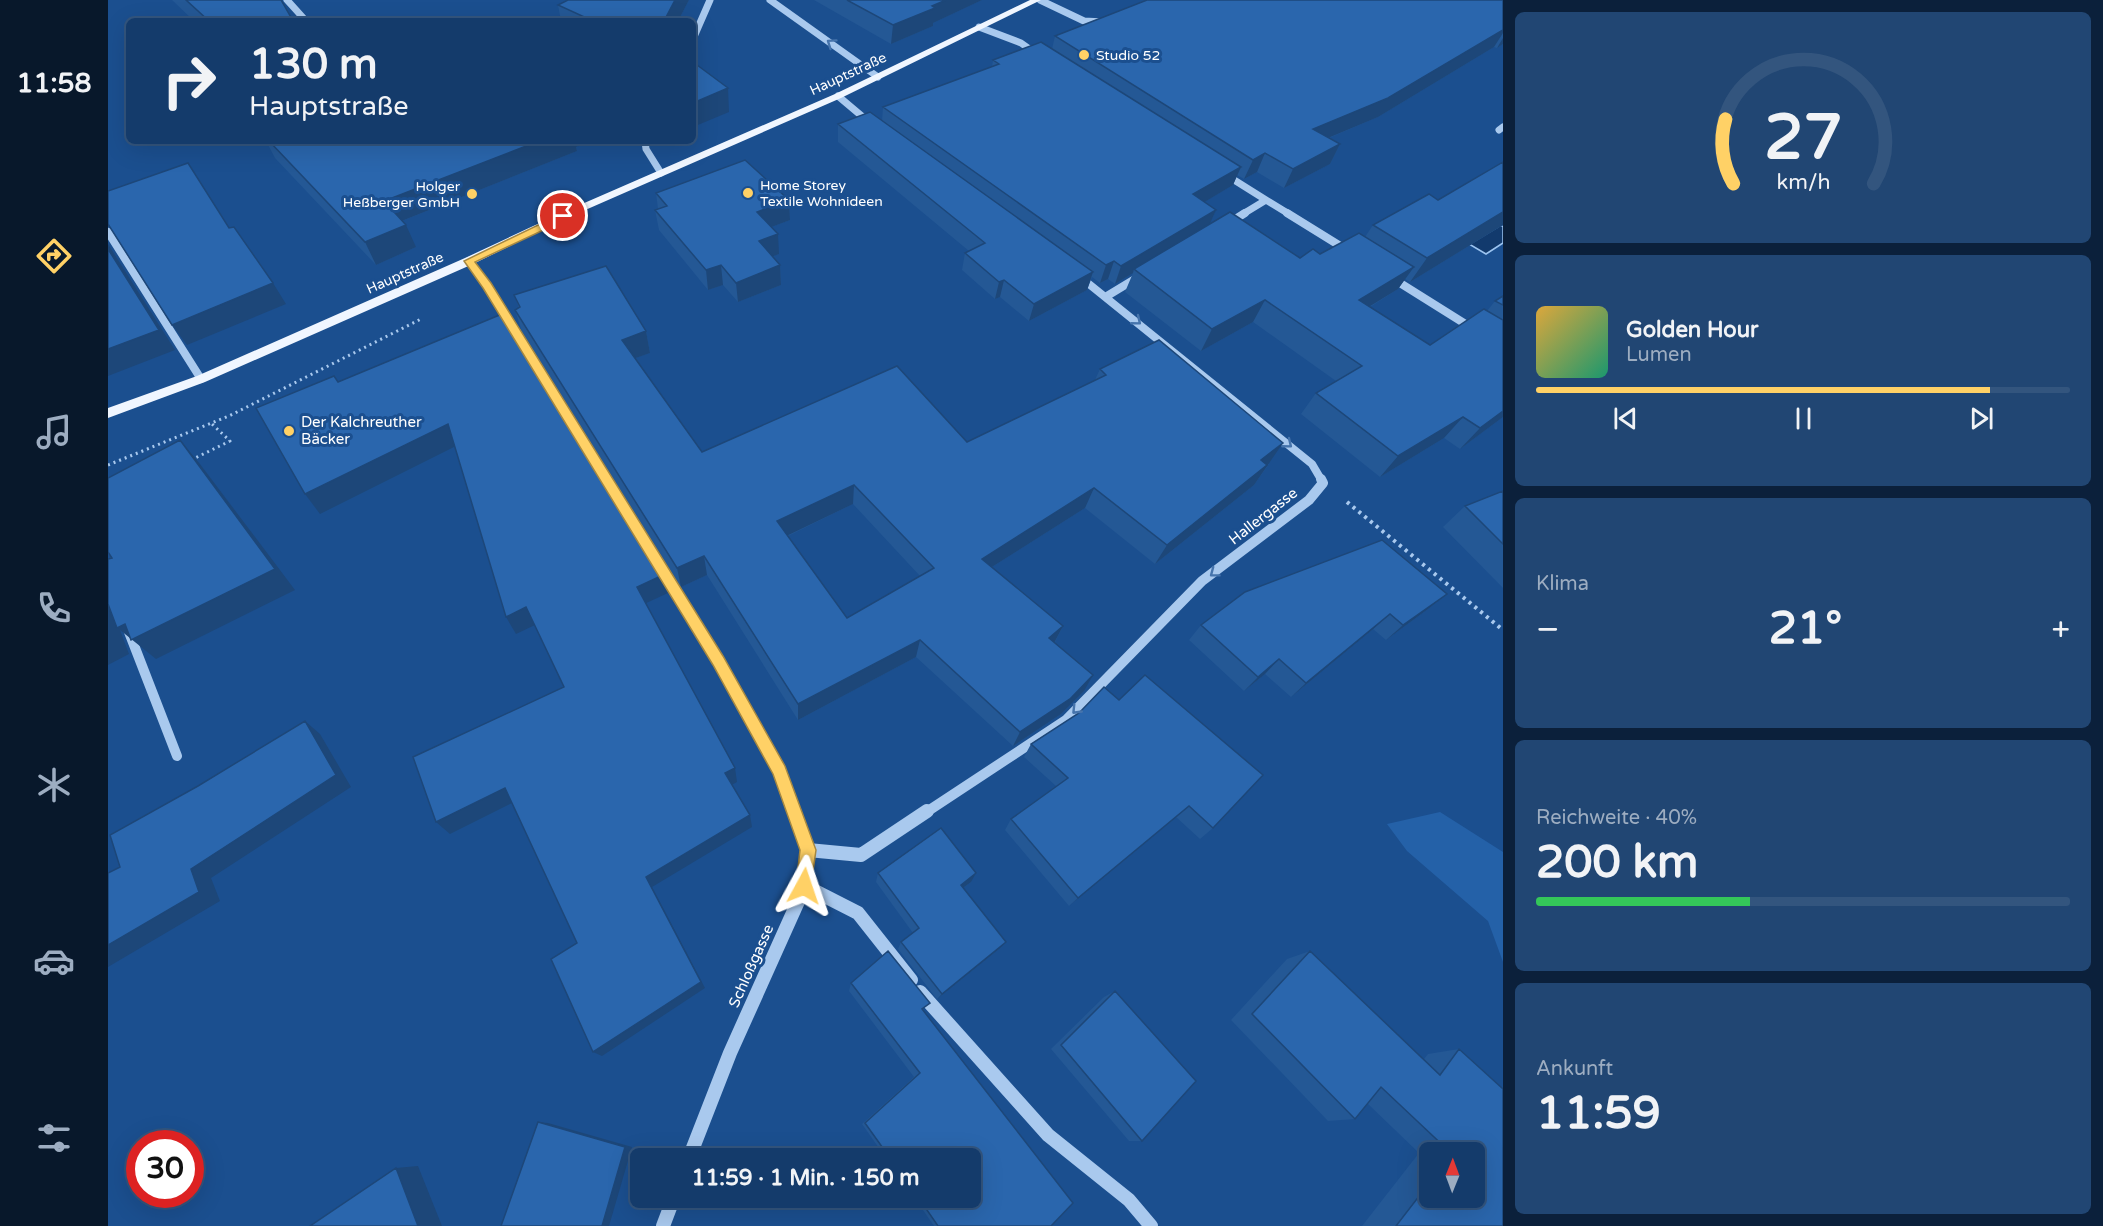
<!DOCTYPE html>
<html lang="de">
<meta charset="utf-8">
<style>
:root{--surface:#143b6b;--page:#214673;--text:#f1f3f6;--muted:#9dadc1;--line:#33557e;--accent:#ffd166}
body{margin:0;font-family:"Varela Round",sans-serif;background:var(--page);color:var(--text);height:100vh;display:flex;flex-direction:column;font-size:22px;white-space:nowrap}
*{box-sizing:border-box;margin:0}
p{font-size:20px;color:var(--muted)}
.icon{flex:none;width:33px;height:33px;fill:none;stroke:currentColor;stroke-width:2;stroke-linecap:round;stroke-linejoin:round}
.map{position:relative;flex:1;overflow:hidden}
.details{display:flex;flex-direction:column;gap:12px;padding:12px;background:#0b203b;width:600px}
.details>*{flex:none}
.hud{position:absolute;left:18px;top:18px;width:570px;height:126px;border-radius:9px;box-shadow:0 6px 24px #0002,0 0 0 2px var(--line);background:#143b6b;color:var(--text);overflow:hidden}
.needle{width:39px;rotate:1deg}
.fabs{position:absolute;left:1311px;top:1142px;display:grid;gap:12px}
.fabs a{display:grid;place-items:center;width:66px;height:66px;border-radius:9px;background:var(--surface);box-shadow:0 6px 24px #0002,0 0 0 2px var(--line);font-size:30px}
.speed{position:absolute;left:18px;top:1130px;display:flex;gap:12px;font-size:30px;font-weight:700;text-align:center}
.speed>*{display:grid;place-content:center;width:78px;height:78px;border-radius:50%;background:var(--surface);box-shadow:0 6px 24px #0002,0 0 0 2px var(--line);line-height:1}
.speed .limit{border:9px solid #d22;background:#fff;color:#111}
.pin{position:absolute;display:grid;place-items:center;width:51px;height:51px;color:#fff;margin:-26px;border:3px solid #fff;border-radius:50%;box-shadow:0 2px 6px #0007}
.me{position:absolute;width:66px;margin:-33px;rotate:5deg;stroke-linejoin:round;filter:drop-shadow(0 0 4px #0008)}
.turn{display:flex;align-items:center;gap:21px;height:126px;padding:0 24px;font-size:27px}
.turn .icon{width:78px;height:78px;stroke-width:2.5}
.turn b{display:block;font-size:42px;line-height:51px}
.big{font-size:45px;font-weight:800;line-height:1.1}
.details .tile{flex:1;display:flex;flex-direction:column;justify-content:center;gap:9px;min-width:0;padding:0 21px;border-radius:9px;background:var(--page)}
.details .dial{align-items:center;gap:0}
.dial svg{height:156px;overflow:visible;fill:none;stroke:var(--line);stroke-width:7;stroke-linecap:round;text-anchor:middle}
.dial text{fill:var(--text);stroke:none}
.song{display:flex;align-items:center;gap:18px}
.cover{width:72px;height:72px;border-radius:9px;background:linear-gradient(135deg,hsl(40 70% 55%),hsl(160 70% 35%))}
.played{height:6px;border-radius:3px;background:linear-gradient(90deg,var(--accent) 85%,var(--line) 85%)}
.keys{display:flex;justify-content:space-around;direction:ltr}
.heat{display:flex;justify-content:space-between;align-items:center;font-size:33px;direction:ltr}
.charge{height:9px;border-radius:4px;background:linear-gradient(90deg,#34c759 40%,var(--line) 0)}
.trip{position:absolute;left:522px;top:1148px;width:351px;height:60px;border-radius:9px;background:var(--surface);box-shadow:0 6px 24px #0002,0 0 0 2px var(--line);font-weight:800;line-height:60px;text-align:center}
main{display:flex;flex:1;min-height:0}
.tab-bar{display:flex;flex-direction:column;width:108px;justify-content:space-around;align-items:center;background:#08182b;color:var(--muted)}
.tab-bar .icon{width:42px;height:42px}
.tab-bar .selected{color:var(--accent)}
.tab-bar b{font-size:27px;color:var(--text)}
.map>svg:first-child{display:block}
.green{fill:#2461a8}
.water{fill:#123a6d;stroke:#9cc4f0;stroke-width:1.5}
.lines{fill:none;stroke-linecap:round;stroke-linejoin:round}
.path-far1{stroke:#a9c9ee;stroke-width:3;stroke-dasharray:2 4;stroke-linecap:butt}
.path{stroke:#a9c9ee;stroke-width:4;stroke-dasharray:3 4.5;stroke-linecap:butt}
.minor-far3{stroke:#a9c9ee;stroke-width:7}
.minor-far2{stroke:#a9c9ee;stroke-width:8}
.minor-far1{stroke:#a9c9ee;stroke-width:10}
.minor{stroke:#a9c9ee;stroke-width:14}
.major{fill:#f0f6ff;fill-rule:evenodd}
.wall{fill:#245895;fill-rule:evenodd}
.shaded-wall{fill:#1d4779}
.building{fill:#2a66ad;stroke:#1d4779;stroke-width:1.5;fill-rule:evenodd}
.oneway{stroke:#4674ac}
.route{fill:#ffd166;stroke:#a68842;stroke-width:1.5}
.poi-dot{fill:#ffd166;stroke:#1b4f8f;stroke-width:2}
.labels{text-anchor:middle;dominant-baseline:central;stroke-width:6;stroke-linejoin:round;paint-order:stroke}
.far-poi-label{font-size:14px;fill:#fff;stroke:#1b4f8f;text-anchor:start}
.far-street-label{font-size:14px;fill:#fff;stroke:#1b4f8f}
.poi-label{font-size:15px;fill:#fff;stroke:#1b4f8f;text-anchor:start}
.street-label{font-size:15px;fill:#fff;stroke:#1b4f8f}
</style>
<main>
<nav class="tab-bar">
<b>11:58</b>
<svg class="icon selected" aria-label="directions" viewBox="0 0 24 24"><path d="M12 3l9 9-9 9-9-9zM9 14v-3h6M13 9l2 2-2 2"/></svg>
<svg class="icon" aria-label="music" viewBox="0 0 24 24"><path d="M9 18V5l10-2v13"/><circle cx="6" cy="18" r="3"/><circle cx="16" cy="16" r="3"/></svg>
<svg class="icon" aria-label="phone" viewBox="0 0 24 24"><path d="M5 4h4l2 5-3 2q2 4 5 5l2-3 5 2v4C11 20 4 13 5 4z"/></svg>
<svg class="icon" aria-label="climate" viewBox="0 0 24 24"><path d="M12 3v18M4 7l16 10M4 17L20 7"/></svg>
<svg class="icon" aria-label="car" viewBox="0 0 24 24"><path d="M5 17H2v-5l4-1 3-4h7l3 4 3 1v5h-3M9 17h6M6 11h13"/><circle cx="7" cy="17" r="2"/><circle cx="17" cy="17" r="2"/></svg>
<svg class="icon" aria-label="filters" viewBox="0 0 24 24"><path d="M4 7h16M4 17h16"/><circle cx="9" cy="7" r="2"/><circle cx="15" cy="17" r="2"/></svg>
</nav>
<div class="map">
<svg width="1395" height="1226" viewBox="0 0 1395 1226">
<rect width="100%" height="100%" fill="#1b4f8f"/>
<path class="green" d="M1332 812 1395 852V962L1380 921 1299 851 1279 824Z"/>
<path class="water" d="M1393 225 1395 227V243L1378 254 1361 244Z"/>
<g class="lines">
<path class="path-far1" d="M83 460 122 441 104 424
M0 465 121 416 315 318"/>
<path class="path" d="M1239 502 1395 630"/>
<path class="minor-far3" d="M179 0 198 21
M662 0 770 77
M932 0 976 21 996 22
M871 27 913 43 930 55
M585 39 602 0
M730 96 762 123
M1391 130 1395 127
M537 141 538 149 553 173
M1115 173 1158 200 1135 214
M1158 200 1181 214"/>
<path class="minor-far2" d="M1179 213 1242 252
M1118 225 1137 213
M0 232 93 379
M361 261 379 286 499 481
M971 276 1204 464 1214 481
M1284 278 1367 330
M999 296 1032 276"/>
<path class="minor-far1" d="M498 479 610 660 672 771 687 813
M19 627 69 756
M817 813 958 720 1094 581 1201 500 1215 483 1213 479"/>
<path class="minor" d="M700 850 753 855 819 811
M697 886 750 913 803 980
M812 992 940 1135 1021 1200 1043 1226
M581 1158 622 1053 697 886 700 850 686 811
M555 1226 566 1197"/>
<path class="major" d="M922 0H933L733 98 459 218 365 264 97 382 0 418V408L89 376 357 258 451 214 727 94Z"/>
</g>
<path class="wall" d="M64 0H173L185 21H86Z
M460 0H581L570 21H453L450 5Z
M706 0H874L825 23V26L783 44Z
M1395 0V44L1389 48 1386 47 1270 117 1221 138 1232 144 1222 164 1176 188 1149 172 1136 179 1129 175 1125 185 1096 202 1108 210 1101 225 1192 258 1212 254 1257 237 1265 225 1330 200 1395 162V225L1302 282 1297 279 1290 289 1262 307 1322 345 1379 311 1387 301 1395 296V417L1352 449 1336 438 1272 477 1193 414 1208 393 1228 381 1145 322 1093 351 1017 292 1025 273 1007 284 1000 279 992 283 984 277 979 290 921 321 892 297 887 299 854 270 857 253 861 251 730 142V124L774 121 775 107 884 67 885 60 944 49 947 36Z
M158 141H481L468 147 469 151 294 221 308 247 268 265 167 158Z
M548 193 681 200 682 220 663 227 671 254 664 256 672 265 673 285 630 302 615 285 600 290 551 230 547 210 550 209Z
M406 295 538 331 542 353 527 358 594 452 859 442 987 380 992 369 1161 464 1146 485 1047 564 977 508 884 567 955 626 947 642 976 691 953 714 905 746 808 657 690 720 599 575 573 587 414 332 407 310 411 308ZM745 504 812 576 739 618 680 536Z
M1395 491V588L1335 527 1357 506Z
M1339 594 1320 609 1278 640 1265 629 1183 697 1157 674 1136 691 1081 640 1093 625Z
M996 687 1105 828 1092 839 1068 817 961 906 897 830 903 819 948 786 916 757 923 744 971 713Z
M770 873 863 882 855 888 891 949 829 999 790 949 793 942 805 933 768 882Z
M1202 951 1316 1059 1320 1054 1351 1049 1395 1226H1254L1311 1153 1260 1104 1247 1119 1220 1121 1123 1020 1179 959ZM1322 1152H1366L1322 1197Z
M743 983 815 1011 943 1226H826L806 1197H862V1158H778L754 1124 806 1077 741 991Z
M1007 991 1034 1141H1021L943 1049 996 997Z"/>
<path class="shaded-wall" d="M567 0H581L570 21H556Z
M838 0H874L825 23V26L783 44 785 25Z
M1395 30V33L1386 47 1270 117 1196 148 1205 129Z
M1395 38V44L1389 48Z
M620 88 621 112 585 127V103Z
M431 141H481L468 147 469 151 286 224 276 201Z
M1232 144 1222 164 1176 188 1185 169Z
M1157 153 1149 172 1136 179 1145 160Z
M1133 167 1125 185 1078 213 1085 194Z
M681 200 682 220 650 232 649 212Z
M1108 210 1100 228 1026 269 1025 273 1007 284 1013 266Z
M1395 212V225L1302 282 1319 258Z
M298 225 308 247 268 265 257 242Z
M670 234 671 254 652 261 651 241Z
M0 244 67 350 0 376Z
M1006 261 1000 279 992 283 998 265Z
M613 265 615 285 600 290 598 270Z
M672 265 673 285 630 302 628 283Z
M1306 267 1290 289 1236 322 1251 300Z
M985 272 979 290 921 321 926 304Z
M896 280 892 297 887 299 891 282Z
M165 283 178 304 79 345 64 325Z
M1157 300 1145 322 1093 351 1104 329Z
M538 331 542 353 519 361 514 340Z
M1395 411V417L1352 449 1372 428Z
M1355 417 1336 438 1272 477 1290 456Z
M340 424 350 445 212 514 197 494Z
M72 440 92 464 187 590 48 659 12 630 21 654 0 665V600Z
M1175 443 1146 485 1047 564 1059 545 1153 460Z
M746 485 745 504 670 540 669 521Z
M986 488 977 508 868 577 874 559Z
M596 556 599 575 573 587 569 568Z
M555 575 560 593 534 605 529 587Z
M1339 594 1320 609 1278 640 1295 625Z
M418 607 427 625 408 634 398 617Z
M1282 614 1265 629 1183 697 1198 683Z
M955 626 946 643 941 638Z
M812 640 808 657 690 720V704Z
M1171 659 1157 674 1136 691 1150 677Z
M985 675 976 691 953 714 905 746 912 732Z
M197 721 212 734 243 787 103 878 112 901 0 967V945L83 869Z
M627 768 629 782 620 787 617 773Z
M397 788 408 801 342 834 328 822Z
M1081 806 1068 817 961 906 970 898Z
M642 815 644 827 544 887 597 988 494 1056 485 1052 538 877Z
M868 873 863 882 848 893 853 885Z
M898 942 891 949 829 999 834 994Z
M430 1122 440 1123 524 1147 501 1226H494Z
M310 1166 334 1226H310L288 1168Z"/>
<path class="building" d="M78 0H173L185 21H101Z
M460 0H567L556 21H485L450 5Z
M739 0H838L824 6 827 8 785 25Z
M1039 0H1395V30L1280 98 1205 129 1232 144 1185 169 1157 153 1145 160 947 36Z
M933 42 1133 167 1085 194 1108 210 1013 266 1006 261 998 265 775 107 891 64 885 60Z
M585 62 620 88 585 103Z
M762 112 985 272 926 304 896 280 891 282 857 253 877 243 730 124Z
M161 141H431L276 201 298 225 257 242Z
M637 160 681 200 649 212 670 234 651 241 672 265 628 283 613 265 598 270 547 210 559 206 548 193Z
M1395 162V212L1319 258 1265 225 1321 194 1330 200Z
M80 163 121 228 126 227 165 283 64 325 0 224V191Z
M1122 212 1192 258 1205 249 1212 254 1251 233 1306 267 1251 300 1322 345 1376 309 1395 320V411L1372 428 1355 417 1290 456 1208 393 1254 366 1157 300 1104 329 1026 269Z
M0 249 51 330 0 349Z
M498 266 538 331 514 340 594 452 789 366 859 442 998 375 992 369 1051 340 1175 443 1153 460 1159 465 1059 545 986 488 874 559 955 626 941 638 985 675 962 699 912 732 812 640 690 704 596 556 569 568 407 310 412 307 406 295ZM746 485 826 568 739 618 669 521Z
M1395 296V305L1387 301Z
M394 314 555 575 529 587 627 768 617 773 642 815 538 877 593 982 485 1052 443 959 469 943 397 788 328 822 305 757 456 687 418 607 398 617 340 424 197 494 148 408 226 376 230 382Z
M72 440 167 569 23 640 17 624 9 628 0 604V559L4 558 0 552V478Z
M1395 491V544L1357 506Z
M1274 540 1339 594 1295 625 1282 614 1198 683 1171 659 1150 677 1093 625 1137 592Z
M1037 675 1155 775 1105 828 1081 806 970 898 903 819 960 778 923 744 971 713 996 687 1011 700Z
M197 721 228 775 83 869 91 892 0 945V873L12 867 2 835 90 786Z
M833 828 868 873 853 885 898 942 834 994 793 942 811 928 770 873Z
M780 951 822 1003 814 1009 965 1203 943 1226H830L810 1197H862V1158H782L757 1123 812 1073 743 983Z
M1202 951 1332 1075 1351 1049 1395 1089V1226H1288L1322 1182V1197H1366V1152H1342L1273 1087 1247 1119 1144 1014Z
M1007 991 1088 1081 1034 1141 953 1045Z
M430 1122 517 1147 494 1226H393Z
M288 1168 310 1226H202Z"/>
<defs><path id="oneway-chevron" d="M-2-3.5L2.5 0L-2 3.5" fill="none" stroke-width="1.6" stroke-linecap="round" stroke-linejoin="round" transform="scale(1.5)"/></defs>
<g class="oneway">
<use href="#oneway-chevron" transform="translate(723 43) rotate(-145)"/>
<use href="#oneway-chevron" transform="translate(1029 321) rotate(39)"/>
<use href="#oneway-chevron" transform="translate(1180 444) rotate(39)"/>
<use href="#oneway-chevron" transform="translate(1106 573) rotate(143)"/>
<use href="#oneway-chevron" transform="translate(968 710) rotate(134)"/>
</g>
<path class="route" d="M455 213 459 214V219L367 262 383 283 615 656 677 766 708 850 702 892 696 894 691 892 688 886 692 850 665 774 605 665 375 288 356 261Z"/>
<g class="poi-dot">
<circle cx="976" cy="55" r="6"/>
<circle cx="640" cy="193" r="6"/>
<circle cx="364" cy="194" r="6"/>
<circle cx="181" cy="431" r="6"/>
</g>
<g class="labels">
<g class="far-poi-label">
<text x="988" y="55">Studio 52</text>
<text x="652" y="185">Home Storey<tspan x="652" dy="16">Textile Wohnideen</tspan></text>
<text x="352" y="186" text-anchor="end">Holger<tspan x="352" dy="16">Heßberger GmbH</tspan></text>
</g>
<g class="far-street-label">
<text transform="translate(740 74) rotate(-25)">Hauptstraße</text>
<text transform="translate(297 273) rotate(-24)">Hauptstraße</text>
</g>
<g class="poi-label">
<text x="193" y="422">Der Kalchreuther<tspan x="193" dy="17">Bäcker</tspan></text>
</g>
<g class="street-label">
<text transform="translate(1155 516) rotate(-38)">Hallergasse</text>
<text transform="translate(643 966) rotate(-66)">Schloßgasse</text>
</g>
</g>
</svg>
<div class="fabs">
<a><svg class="needle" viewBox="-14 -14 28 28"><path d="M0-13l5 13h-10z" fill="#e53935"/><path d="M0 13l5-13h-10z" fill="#9dadc1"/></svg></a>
</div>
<div class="speed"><div class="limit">30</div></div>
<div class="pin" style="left:455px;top:216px;background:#d93025"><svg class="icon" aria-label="arrive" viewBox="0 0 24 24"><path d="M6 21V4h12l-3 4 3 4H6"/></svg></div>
<svg class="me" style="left:696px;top:886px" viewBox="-20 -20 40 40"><path d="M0-17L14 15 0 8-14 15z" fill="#ffd166" stroke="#fff" stroke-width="4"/></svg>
<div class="trip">11:59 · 1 Min. · 150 m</div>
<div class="hud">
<div class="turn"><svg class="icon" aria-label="right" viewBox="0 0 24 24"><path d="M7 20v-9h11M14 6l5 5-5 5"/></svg><div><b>130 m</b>Hauptstraße</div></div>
</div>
</div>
<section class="details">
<div class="tile dial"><svg viewBox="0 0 100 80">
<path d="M14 69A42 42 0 1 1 86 69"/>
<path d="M14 69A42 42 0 0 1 10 36" stroke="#ffd166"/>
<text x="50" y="56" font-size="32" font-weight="700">27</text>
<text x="50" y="72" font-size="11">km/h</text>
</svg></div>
<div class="tile">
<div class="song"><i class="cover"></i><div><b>Golden Hour</b><p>Lumen</p></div></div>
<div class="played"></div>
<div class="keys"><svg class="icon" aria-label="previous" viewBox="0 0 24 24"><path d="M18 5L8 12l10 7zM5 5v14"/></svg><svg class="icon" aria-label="pause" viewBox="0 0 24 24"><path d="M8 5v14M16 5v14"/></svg><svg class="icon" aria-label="next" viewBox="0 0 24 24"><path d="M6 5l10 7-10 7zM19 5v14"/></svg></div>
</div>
<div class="tile"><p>Klima</p>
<div class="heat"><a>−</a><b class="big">21°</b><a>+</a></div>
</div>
<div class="tile"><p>Reichweite · 40%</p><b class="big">200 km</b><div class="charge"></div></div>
<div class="tile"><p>Ankunft</p><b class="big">11:59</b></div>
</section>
</main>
